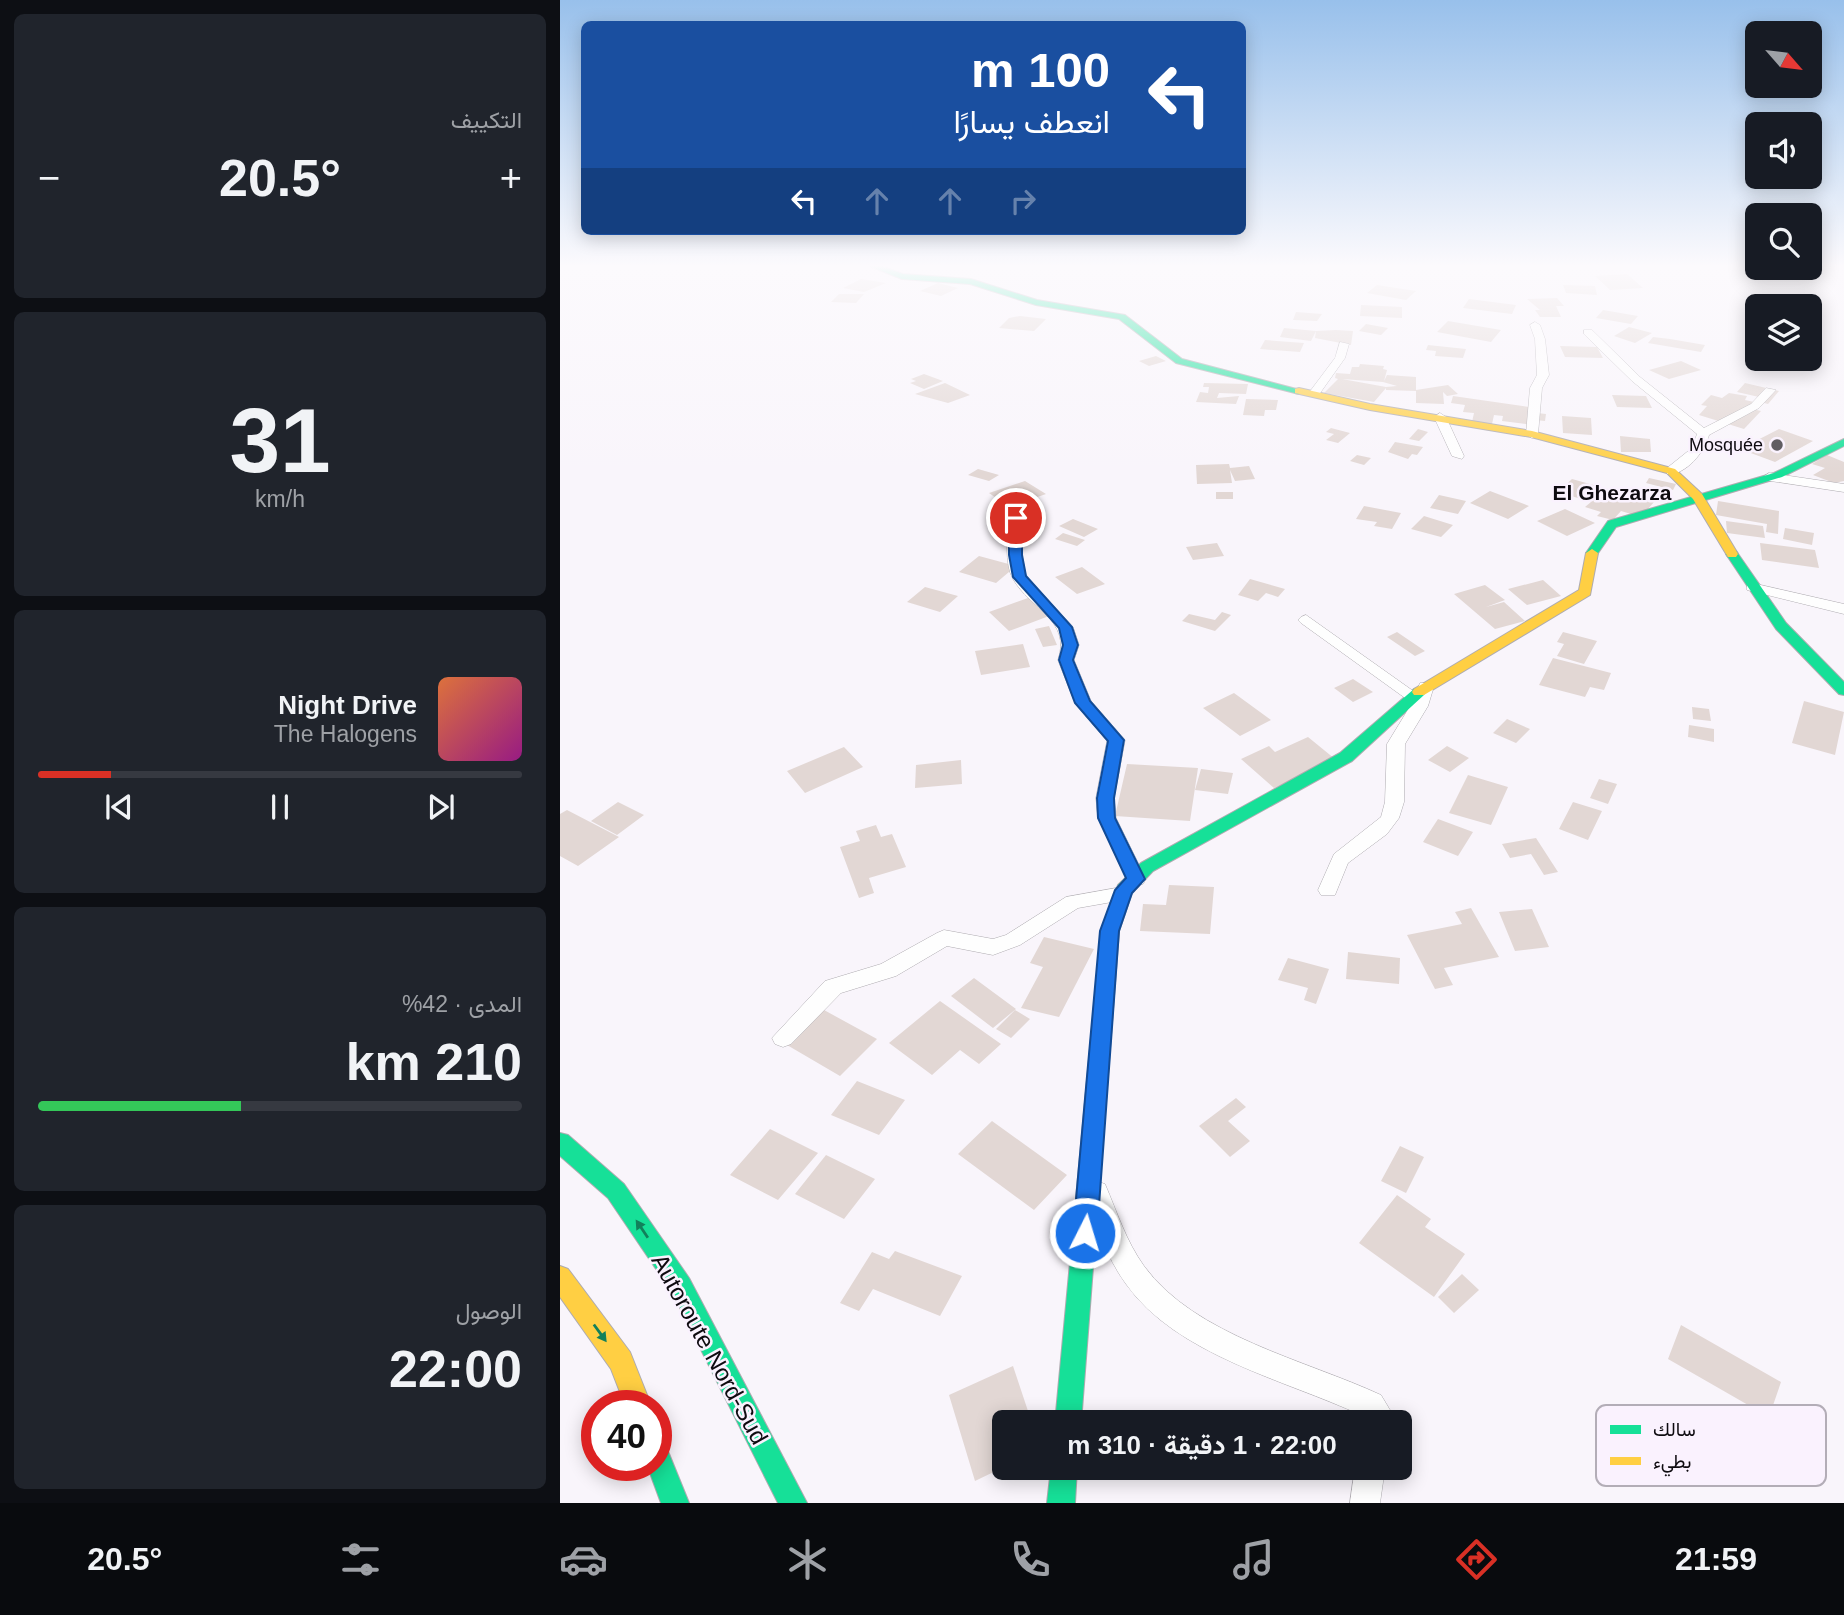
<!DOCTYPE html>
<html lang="ar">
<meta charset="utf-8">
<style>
:root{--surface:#171b24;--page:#20242c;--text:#f1f3f6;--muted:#9ea1a6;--line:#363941;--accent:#d93025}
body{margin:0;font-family:Helvetica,Vazirmatn,sans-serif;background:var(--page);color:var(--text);direction:rtl;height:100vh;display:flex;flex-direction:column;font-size:26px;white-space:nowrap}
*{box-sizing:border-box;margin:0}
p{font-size:23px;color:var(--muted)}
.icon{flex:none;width:38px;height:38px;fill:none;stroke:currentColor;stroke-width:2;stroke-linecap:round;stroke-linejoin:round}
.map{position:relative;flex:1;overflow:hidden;direction:ltr}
.sheet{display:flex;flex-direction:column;gap:14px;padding:14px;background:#0d0f14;width:560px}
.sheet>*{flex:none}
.hud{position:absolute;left:21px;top:21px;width:665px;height:214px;border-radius:10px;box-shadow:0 4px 18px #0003;direction:rtl;background:#1a4fa0;color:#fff;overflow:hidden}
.needle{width:46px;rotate:118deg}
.fabs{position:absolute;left:1185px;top:21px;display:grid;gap:14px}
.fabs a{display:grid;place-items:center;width:77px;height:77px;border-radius:10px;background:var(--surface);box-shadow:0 4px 18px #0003;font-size:35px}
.speed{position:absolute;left:21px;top:1390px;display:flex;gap:14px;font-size:35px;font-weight:700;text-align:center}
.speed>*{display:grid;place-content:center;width:91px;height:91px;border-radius:50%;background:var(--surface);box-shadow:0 4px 18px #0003;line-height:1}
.speed .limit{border:10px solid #d22;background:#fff;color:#111}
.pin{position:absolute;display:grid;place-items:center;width:60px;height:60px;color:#fff;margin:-30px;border:4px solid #fff;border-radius:50%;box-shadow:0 2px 7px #0007}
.me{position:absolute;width:77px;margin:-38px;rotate:5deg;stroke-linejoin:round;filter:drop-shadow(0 0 5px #0008)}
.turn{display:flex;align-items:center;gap:24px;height:147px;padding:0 21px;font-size:32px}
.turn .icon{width:91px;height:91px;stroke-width:2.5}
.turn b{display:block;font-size:49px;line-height:60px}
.lanes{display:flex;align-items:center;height:66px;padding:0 21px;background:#0003;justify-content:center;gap:35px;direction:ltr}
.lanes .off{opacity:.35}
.big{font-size:52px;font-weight:700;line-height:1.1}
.sheet .card{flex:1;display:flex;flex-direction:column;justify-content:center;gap:10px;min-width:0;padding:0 24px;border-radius:10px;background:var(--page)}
.sheet .dial{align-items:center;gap:0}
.dial b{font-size:91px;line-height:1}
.song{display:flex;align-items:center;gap:21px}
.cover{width:84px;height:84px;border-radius:10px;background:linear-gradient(135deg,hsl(20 70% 55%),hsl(310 70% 35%))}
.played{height:7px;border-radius:4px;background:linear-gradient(90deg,var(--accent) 15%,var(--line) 15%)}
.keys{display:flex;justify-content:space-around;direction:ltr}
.heat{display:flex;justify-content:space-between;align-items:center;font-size:38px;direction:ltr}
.charge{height:10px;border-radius:5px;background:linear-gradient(90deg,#34c759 42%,var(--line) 0)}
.trip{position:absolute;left:432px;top:1410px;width:420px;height:70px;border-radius:10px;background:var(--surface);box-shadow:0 4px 18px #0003;font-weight:700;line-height:70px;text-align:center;direction:rtl}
.tab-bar{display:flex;height:112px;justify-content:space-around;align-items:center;background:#090b0e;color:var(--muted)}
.tab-bar .icon{width:49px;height:49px}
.tab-bar .active{color:var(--accent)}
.tab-bar b{font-size:32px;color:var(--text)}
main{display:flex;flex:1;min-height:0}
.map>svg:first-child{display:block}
.building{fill:#e2d7d4;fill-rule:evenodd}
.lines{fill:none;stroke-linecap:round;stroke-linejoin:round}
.street-casing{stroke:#aeabb0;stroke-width:1}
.fast-casing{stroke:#aeabb0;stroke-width:2}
.slow-casing{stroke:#aeabb0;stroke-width:2}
.street{fill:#fefefe;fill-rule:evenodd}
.fast{fill:#16e098;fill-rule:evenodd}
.slow{fill:#ffcf43;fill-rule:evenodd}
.oneway{fill:#12805b}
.route{fill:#1a73e8;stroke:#114b97;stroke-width:2}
.poi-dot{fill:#605d62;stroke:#faf2fe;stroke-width:2.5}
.labels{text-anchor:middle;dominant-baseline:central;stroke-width:5;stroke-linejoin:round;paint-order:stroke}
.far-poi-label{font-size:18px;fill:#0e0b10;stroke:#faf2fe;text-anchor:end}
.far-quarter-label{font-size:21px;font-weight:bold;fill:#0e0b10;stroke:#faf2fe}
.near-street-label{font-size:24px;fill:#0e0b10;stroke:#faf2fe}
.key{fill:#faf2fe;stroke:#b3adb7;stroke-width:2}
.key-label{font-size:19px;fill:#0e0b10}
</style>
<main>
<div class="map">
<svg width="1284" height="1503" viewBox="0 0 1284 1503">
<rect width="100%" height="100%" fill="#f9f5fb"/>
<path class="building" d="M1250 265H1281L1260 272 1250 269Z
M1067 274 1083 288 1050 290 1035 276Z
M301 279 326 283 304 292 283 288Z
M378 283 398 288 381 296 360 291Z
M817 285 856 291 846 300 807 293Z
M1003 285 1035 286 1037 295 1006 293Z
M279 294H304L296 303 271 302Z
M997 298 1004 306H996L1001 317H980L975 310H980L967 299Z
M909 299 956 305 952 314 903 308Z
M801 305 842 307V318L800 316Z
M1043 310 1078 316 1071 324 1036 318Z
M736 312 762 314 757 321 733 320Z
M460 316 486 319 474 331 439 328 449 318Z
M888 321 941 330 931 342 877 332Z
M806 324 828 328 821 335 799 331Z
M1069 327 1092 333 1075 343 1054 336Z
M724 328 756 331 751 341 720 337Z
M776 330 793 331 791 345 755 338 756 331Z
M1093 337 1110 339 1145 345 1141 352 1088 343Z
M705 340 744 343 740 352 700 349Z
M868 345 906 349 903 358 875 356 876 351 866 350Z
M1000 346 1037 347 1043 358 1005 357Z
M596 356 606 361 589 366 579 361Z
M1121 361 1141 370 1109 379 1089 370Z
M800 364 824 366 823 369 827 370 824 381 827 375 856 377V391L826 390V388L814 402 764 393 778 379 775 378 776 373 790 374 792 367H799ZM782 379 823 382 837 386 826 387Z
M364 374 383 381 364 389 350 383 356 381 351 379Z
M385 383 410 395 388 403 355 394Z
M644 383 688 384 686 394 659 393 657 398 679 396 676 404 636 402 640 392 648 393 649 387H643Z
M1185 383 1219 391 1208 404 1196 401 1199 397 1177 392Z
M888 385 898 394 887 396 883 392 884 404 856 403V390Z
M1169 393 1187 396 1185 400 1194 402 1188 408 1201 411 1184 429 1139 415 1147 406 1141 405 1151 395 1162 398Z
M1052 395 1086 396 1092 408 1057 407Z
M893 396 969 407 968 412 986 414 985 421 975 420 974 425 942 421 943 416 934 415 932 424 912 422 914 413 903 412 905 405 891 403Z
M686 399 718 400 716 410H705L704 416 683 415Z
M1002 416 1031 418 1032 435 1003 433Z
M771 428 790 433 778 443 766 440 774 434 766 432Z
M858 429 868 432 859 441 849 439Z
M1219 429 1253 441 1215 462 1180 449Z
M1060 436 1090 439 1091 452H1061Z
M835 442 863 447 857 455 852 454 848 459 828 452Z
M797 455 811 458 804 465 790 461Z
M1267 455 1284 462V481L1274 483 1253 475 1265 468 1252 464Z
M669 464 670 468 689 466 695 479 675 481 670 470 672 483 637 484 636 465Z
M418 469 439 475 429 481 408 475Z
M1089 478 1116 484 1113 490 1086 483Z
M1012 479 1094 502 1081 517 1061 511 1053 520 1037 516 1041 512 1025 507 1031 502 998 492Z
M465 481 486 494 449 507 429 493Z
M930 491 969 506 948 519 910 503Z
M656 492H673V499H656Z
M879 495 906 501 898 514 870 508Z
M1158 501 1219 511 1218 534 1206 532 1207 524 1156 515Z
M804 506 841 513 832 529 814 526 817 522 796 519Z
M1005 509 1035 523 1007 536 977 521Z
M864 516 893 525 881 537 851 529Z
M513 519 538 529 524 537 499 526Z
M1166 521 1203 526 1205 538 1167 533Z
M1225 528 1254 533 1252 545 1223 539Z
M503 533 525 540 517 546 495 539Z
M657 543 664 556 633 560 626 547Z
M1200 543 1255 550 1259 568 1202 560Z
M419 556 456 566 436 583 399 572Z
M522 567 545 584 517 594 495 577Z
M690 579 725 589 718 597 706 593 698 601 678 595Z
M983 580 1001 596 967 605 948 589Z
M925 585 945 600 926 607 944 602 965 621 935 629 894 594Z
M365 587 398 596 380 612 347 602Z
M468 598 489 616 449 631 429 612Z
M662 612 671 615 655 631 622 621 629 614 655 620Z
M489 626 497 645 483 647 475 629Z
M837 632 865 651 855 656 827 637Z
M1003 632 1037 641 1024 664 997 656 1004 644 997 642Z
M463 644 470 667 421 675 415 651Z
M993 658 1051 673 1044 690 1030 687 1025 697 979 685Z
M793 679 813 692 793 702 774 688Z
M674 693 711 720 680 736 643 708Z
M1244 701 1284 712 1275 755 1232 743Z
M1132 707 1149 709 1151 721 1133 719Z
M947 719 970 729 956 743 933 733Z
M1129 725 1154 729V742L1128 737Z
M748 737 775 759 714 788 681 759 709 746 715 752Z
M887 746 909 758 890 772 868 760Z
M284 747 303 767 245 793 227 771Z
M401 760 402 784 355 788 356 765Z
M567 764 638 768 630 821 555 816Z
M641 769 673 773 668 794 635 790Z
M908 775 948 787 931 825 889 813Z
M1039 779 1057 784 1048 804 1030 798Z
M58 802 84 815 57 835 31 821Z
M1013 802 1042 811 1028 840 999 829Z
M7 810 59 837 18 866 0 856V814Z
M878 819 913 832 898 856 863 842Z
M316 825 321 837 332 834 346 867 309 878 314 893 299 898 280 847 300 841 296 831Z
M976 838 998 872 984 875 971 854 950 858 942 844Z
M609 885 654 887 650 934 580 931 583 904 606 905Z
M911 908 939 957 884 968 893 985 875 989 847 935 902 924 895 912Z
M972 909 989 947 955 951 939 912Z
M484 937 534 949 499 1017 461 1008 483 967 470 963Z
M788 952 840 958 839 984 786 979Z
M728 958 769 969 756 1004 744 1000 748 988 718 980Z
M414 978 456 1009 433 1028 391 996Z
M380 1001 441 1044 419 1064 400 1050 372 1075 329 1043Z
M264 1010 317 1039 280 1076 227 1045Z
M455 1010 470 1019 451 1038 436 1029Z
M297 1081 345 1100 319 1135 271 1115Z
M676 1098 686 1107 668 1121 690 1141 670 1157 639 1126Z
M432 1121 507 1175 474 1210 398 1154Z
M210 1129 258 1153 218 1200 170 1175Z
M840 1146 864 1157 846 1193 821 1181Z
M266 1155 315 1179 284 1219 235 1194Z
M837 1195 871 1219 865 1227 905 1254 874 1297 799 1243Z
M335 1251 402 1276 380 1316 313 1289 299 1311 280 1303 312 1252 329 1259Z
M902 1274 919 1290 894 1313 878 1297Z
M1121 1325 1221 1382 1209 1417 1108 1359Z
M453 1366 472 1423H444V1467L415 1481 389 1395Z"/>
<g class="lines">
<g class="street-casing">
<path id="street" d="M975 322 980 325 985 339 989 375 982 388 978 434 972 438 966 434 970 388 977 375 975 339 970 325Z
M1024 330H1032L1080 377 1144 428 1191 404 1206 388 1216 390 1199 408 1149 435C1145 452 1125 476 1107 474V468L1132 448 1137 434 1072 381 1024 334Z
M780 342 789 344 785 358 758 396H750L748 394 775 358Z
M880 413 886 417 904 456 902 459 892 456 874 417Z
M1209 473 1284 484V492L1204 480 1203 477Z
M455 514 462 518V555L466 576 513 627 519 645 514 660 531 701 565 740 554 798 556 818 586 879 583 884H569L538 818 536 798 547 741 515 703 498 660C512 620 470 609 453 579 444 563 448 536 448 518Z
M1192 583 1284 604V614L1187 590V584Z
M746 615 856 693 860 683H872L874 686 868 706 845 744 844 802 839 818 827 834 788 863 775 895H761L758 890 774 854 821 817 825 802 827 744 852 703 741 623 738 620 741 617Z
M562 887 569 889 572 894 569 899 518 908 460 945 433 955 387 946 336 976 281 993 231 1044 223 1047 215 1044 212 1038 265 981 321 964 377 933 384 930 433 939 446 935 506 897Z
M536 1181 545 1184C557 1212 566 1241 584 1266 635 1336 746 1360 821 1395L833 1415 832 1423H803L801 1415C725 1380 616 1355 566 1284 546 1257 536 1223 523 1192L527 1184Z
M795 1468H825L820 1503H790Z"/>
</g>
<g class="fast-casing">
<path id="fast" d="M307 265H318L343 274 411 279 477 300 565 315 622 359 744 391 739 394 616 363 559 319 476 305 410 284 342 279Z
M1284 439V446L1222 477 1056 527 1036 556 1032 557 1026 553 1048 521 1214 473Z
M1172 550 1176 551 1226 623 1284 682V695L1279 694 1216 629 1166 554Z
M859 688 864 689 866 692 864 695 792 761 593 871 572 893 559 931 521 1423H495L541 931 558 885 581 863 780 753 854 689Z
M0 1133 8 1135 64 1184 129 1278 247 1503H218L113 1294 48 1198 0 1156Z
M96 1440 105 1444 129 1503H101L87 1465H96Z
M491 1468H517L515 1503H487Z"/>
</g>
<g class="slow-casing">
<path id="slow" d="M739 388 810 404 972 431 1115 469 1142 494 1178 554 1176 557H1168L1133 499 1107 473 971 437 810 410 735 393V389Z
M1032 549 1038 553 1030 595 864 695H854L852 692 854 689 1019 590 1026 553Z
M0 1266 8 1269 70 1352 91 1405H65L51 1369 0 1297Z"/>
</g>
<use href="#street" class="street"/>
<use href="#fast" class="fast"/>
<use href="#slow" class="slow"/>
</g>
<defs><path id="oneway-solid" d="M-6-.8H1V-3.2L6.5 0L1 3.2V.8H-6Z" transform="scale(1.75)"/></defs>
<g class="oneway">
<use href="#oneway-solid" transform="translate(82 1229) rotate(-124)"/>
<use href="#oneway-solid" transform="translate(40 1333) rotate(54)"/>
</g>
<linearGradient id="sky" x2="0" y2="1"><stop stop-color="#98c0eb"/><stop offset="0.56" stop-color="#fcfafd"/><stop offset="1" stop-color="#fcfafd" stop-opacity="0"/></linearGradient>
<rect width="1284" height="475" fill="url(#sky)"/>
<path class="route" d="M456 514 462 518V555L466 576 512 627 518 645 513 660 530 701 564 740 554 798 555 818 585 879 572 893 559 931 537 1233 533 1241 525 1244 517 1241 513 1233 540 931 555 890 566 878 538 818 537 798 548 741 515 703 499 660 503 645 499 628 453 577 449 555V518Z"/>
<circle class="poi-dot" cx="1217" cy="445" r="7"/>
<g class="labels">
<g class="far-poi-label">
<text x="1203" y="445">Mosquée</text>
</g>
<g class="far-quarter-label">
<text x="1052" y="492">El Ghezarza</text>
</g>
<g class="near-street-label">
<text transform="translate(150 1349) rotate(61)">Autoroute Nord-Sud</text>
</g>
</g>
<rect x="1036" y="1405" width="230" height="81" rx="10" class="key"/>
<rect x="1050" y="1425" width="31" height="9" fill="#16e098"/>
<rect x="1050" y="1457" width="31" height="8" fill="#ffcf43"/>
<g class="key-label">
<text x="1093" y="1436">سالك</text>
<text x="1093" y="1468">بطيء</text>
</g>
</svg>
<div class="fabs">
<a><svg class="needle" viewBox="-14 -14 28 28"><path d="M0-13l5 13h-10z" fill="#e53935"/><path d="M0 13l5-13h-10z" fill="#9ea1a6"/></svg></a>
<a><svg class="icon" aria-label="sound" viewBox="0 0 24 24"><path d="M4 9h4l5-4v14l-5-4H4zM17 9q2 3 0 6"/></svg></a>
<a><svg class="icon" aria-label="search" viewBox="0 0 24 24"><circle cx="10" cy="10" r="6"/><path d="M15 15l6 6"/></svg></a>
<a><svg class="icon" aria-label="layers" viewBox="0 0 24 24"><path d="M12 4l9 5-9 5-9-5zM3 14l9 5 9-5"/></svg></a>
</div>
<div class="speed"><div class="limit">40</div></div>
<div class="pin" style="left:456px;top:518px;background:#d93025"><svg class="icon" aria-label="arrive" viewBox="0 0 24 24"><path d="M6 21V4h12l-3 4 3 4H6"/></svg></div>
<svg class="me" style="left:525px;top:1233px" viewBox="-20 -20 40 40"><circle r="17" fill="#1a73e8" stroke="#fff" stroke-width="3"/><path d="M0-11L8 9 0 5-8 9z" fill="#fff"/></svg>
<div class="trip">22:00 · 1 دقيقة · 310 m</div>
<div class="hud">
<div class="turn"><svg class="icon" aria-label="left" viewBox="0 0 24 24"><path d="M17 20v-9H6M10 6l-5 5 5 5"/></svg><div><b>100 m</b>انعطف يسارًا</div></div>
<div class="lanes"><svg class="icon" aria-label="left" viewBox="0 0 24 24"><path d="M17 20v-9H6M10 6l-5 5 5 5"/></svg><svg class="icon off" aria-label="ahead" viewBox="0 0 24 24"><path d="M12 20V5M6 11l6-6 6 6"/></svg><svg class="icon off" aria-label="ahead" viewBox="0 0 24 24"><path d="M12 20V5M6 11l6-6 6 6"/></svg><svg class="icon off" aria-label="right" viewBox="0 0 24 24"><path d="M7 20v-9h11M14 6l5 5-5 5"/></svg></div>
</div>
</div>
<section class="sheet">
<div class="card"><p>التكييف</p>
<div class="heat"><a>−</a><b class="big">20.5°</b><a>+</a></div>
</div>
<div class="card dial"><b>31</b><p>km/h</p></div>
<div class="card">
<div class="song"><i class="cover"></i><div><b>Night Drive</b><p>The Halogens</p></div></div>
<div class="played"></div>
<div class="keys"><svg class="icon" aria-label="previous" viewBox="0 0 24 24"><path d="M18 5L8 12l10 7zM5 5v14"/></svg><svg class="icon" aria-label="pause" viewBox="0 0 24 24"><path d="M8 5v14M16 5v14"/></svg><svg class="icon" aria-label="next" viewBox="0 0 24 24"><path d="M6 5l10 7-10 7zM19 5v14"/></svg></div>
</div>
<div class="card"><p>المدى · 42%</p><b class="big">210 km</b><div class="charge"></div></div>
<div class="card"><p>الوصول</p><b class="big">22:00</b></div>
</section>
</main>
<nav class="tab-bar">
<b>21:59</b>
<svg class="icon active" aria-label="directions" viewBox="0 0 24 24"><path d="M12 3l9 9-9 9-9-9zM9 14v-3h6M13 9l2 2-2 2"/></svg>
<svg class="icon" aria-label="music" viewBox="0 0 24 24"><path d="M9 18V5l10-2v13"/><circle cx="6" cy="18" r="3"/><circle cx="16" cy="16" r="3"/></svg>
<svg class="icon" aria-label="phone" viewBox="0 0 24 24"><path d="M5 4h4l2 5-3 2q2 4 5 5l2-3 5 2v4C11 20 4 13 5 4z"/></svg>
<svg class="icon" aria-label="climate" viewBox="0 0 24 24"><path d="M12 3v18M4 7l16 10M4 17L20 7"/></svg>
<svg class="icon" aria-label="car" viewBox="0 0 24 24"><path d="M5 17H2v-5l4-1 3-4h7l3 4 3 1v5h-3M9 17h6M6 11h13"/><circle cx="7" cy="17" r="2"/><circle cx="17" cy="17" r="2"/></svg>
<svg class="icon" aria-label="filters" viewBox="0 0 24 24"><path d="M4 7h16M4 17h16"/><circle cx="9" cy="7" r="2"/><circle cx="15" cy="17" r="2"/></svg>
<b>20.5°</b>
</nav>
